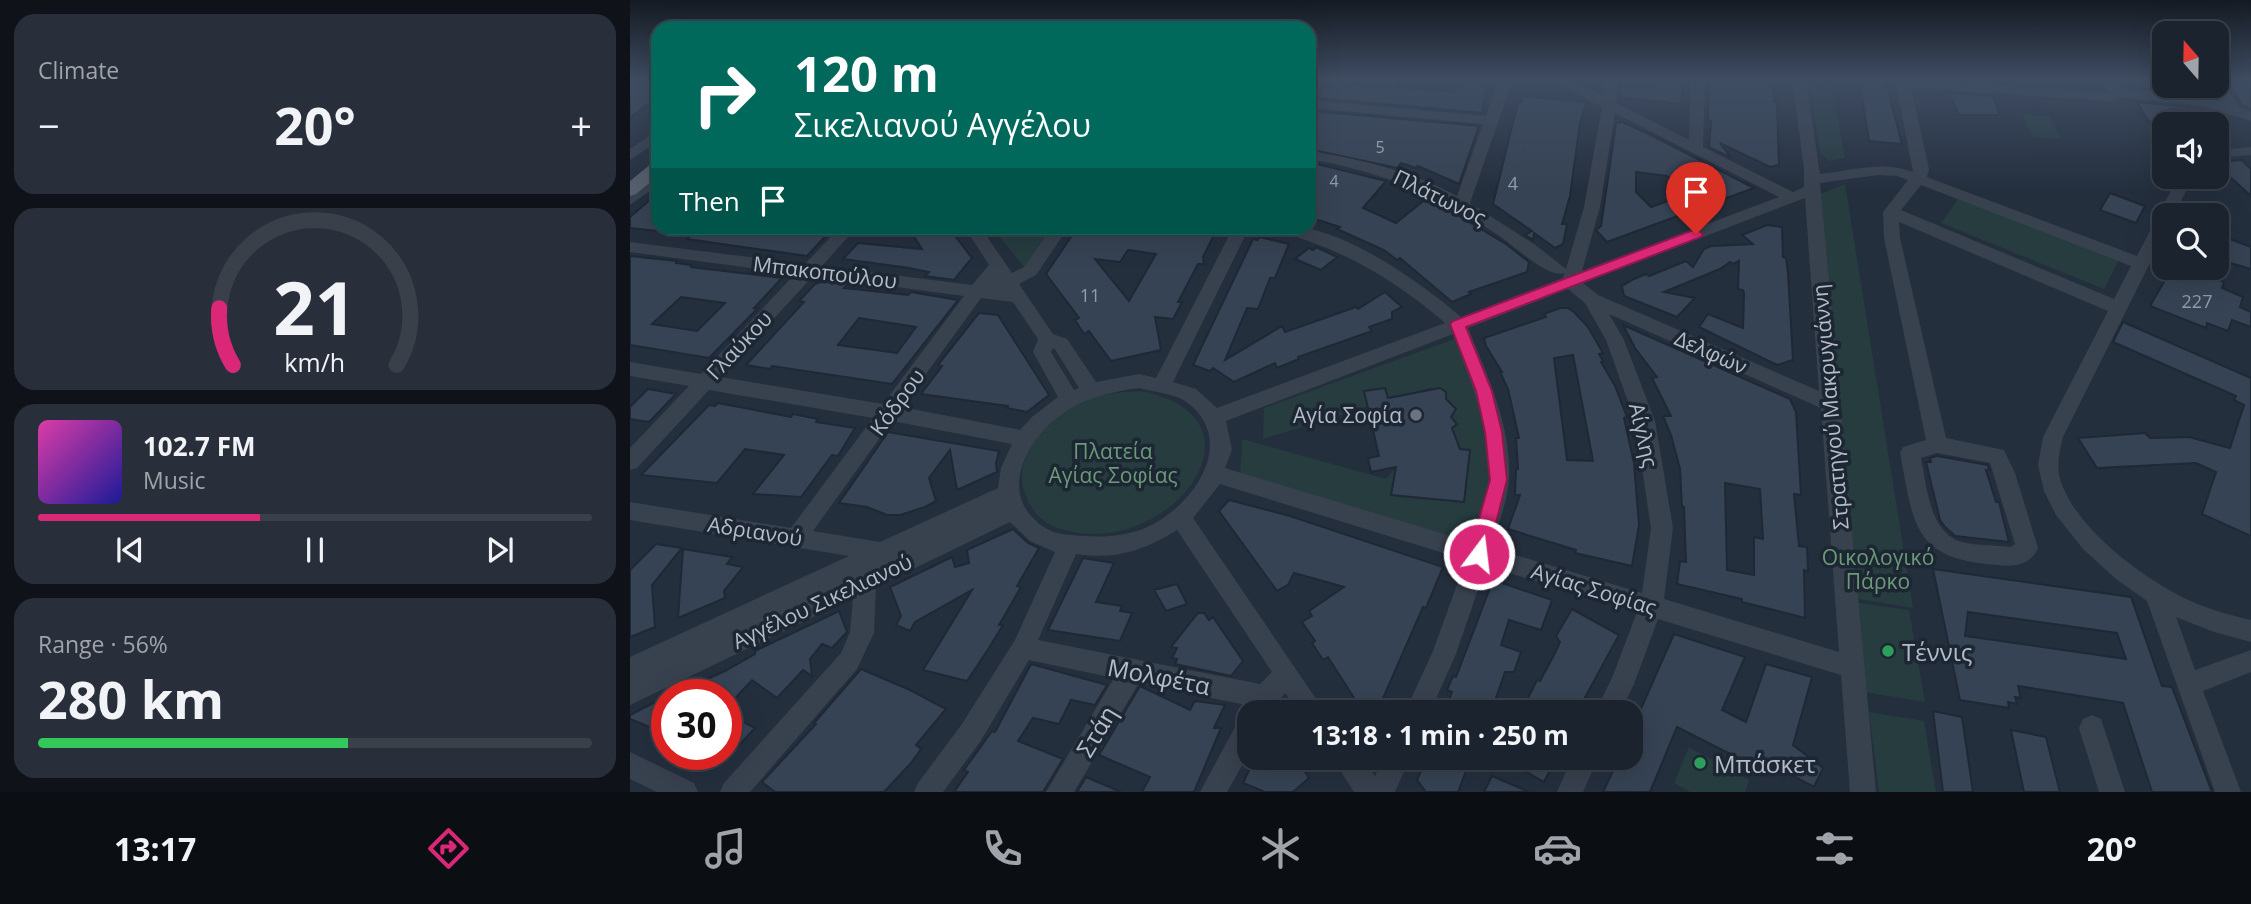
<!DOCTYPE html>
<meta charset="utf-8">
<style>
:root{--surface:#1b232e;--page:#282f3a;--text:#f1f3f6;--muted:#a0a4aa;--line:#39404a;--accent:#db2777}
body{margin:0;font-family:"Open Sans",sans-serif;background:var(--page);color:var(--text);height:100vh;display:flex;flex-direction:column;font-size:26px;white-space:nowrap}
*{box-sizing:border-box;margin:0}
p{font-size:23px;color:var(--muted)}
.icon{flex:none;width:38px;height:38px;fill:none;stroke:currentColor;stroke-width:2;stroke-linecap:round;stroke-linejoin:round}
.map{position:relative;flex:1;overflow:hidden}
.details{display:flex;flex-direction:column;gap:14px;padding:14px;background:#0f1319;width:630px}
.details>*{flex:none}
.guide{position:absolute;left:21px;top:21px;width:665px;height:214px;border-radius:21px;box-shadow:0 7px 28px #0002,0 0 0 2px var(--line);background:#00695c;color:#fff;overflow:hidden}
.needle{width:46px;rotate:340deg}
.controls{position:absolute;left:1522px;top:21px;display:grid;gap:14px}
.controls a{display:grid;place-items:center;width:77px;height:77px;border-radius:14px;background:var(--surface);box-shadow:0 7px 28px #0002,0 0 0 2px var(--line);font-size:35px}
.speed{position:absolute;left:21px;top:679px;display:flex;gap:14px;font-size:35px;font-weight:700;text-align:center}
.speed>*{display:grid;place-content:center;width:91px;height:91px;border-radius:50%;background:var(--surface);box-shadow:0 7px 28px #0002,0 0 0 2px var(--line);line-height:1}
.speed .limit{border:10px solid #d22;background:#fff;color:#111}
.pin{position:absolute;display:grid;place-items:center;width:60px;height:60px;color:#fff;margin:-72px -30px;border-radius:50% 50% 50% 0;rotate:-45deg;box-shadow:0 0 7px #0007}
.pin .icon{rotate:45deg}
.me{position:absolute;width:77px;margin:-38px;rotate:15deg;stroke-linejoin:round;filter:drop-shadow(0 0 5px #0008)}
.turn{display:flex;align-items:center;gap:24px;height:147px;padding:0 28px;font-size:32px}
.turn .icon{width:91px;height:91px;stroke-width:2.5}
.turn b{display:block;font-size:49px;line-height:60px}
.then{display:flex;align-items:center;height:66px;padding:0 28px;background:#0003;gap:14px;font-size:26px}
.big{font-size:52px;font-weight:700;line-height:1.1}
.details .tile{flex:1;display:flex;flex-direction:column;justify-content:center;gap:10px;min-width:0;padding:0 24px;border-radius:21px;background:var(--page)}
.details .dial{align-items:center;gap:0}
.dial svg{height:182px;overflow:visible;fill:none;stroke:var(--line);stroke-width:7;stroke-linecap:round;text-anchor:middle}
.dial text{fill:var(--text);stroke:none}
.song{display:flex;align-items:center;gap:21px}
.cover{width:84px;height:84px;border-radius:10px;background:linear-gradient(135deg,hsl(320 70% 55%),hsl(240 70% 35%))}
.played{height:7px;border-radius:4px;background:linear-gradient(90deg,var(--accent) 40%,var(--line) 40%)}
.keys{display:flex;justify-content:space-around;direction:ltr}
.heat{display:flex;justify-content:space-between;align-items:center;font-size:38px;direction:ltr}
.charge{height:10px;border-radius:5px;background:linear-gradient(90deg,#34c759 56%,var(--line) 0)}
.trip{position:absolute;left:607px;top:700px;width:406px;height:70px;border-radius:21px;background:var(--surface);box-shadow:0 7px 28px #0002,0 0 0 2px var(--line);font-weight:700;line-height:70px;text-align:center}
.tabs{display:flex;height:112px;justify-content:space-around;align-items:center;background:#0b0e12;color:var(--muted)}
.tabs .icon{width:49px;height:49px}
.tabs .selected{color:var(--accent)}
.tabs b{font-size:32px;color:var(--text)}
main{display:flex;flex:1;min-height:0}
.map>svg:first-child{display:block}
.green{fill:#263c3f}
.building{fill:#364354;stroke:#1f2835;stroke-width:2;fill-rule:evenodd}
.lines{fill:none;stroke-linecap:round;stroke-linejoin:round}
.minor{fill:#38414e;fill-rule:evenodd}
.major{fill:#56606e;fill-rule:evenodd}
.route{fill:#db2777;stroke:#8e194d;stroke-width:2}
.worship-dot{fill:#6b7280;stroke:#1d2633;stroke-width:2.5}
.leisure-dot{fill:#2e9e5b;stroke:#1d2633;stroke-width:2.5}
.labels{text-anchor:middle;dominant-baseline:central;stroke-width:7;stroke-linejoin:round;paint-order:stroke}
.far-number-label{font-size:16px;fill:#929caa}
.number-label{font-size:18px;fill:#929caa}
.street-label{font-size:21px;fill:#b4bcc9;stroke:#1d2633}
.poi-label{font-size:21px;fill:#b4bcc9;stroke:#1d2633;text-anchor:end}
.park-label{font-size:21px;fill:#6b9a76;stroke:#1d2633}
.near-poi-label{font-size:24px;fill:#b4bcc9;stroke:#1d2633;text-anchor:start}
.near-street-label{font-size:24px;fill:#b4bcc9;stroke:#1d2633}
</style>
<main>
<section class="details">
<div class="tile"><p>Climate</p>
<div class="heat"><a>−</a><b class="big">20°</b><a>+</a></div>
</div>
<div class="tile dial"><svg viewBox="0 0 100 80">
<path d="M14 69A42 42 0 1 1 86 69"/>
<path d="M14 69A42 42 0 0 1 8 44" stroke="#db2777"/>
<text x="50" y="56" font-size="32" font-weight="700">21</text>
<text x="50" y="72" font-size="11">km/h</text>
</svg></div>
<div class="tile">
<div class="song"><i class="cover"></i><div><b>102.7 FM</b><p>Music</p></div></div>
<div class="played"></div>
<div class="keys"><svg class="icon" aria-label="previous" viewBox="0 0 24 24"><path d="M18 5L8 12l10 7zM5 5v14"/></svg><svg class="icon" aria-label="pause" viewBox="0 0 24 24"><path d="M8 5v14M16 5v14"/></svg><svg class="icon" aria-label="next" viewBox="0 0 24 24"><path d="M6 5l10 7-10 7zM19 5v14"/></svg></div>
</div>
<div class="tile"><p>Range · 56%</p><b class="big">280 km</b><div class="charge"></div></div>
</section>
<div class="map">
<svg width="1621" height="792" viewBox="0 0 1621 792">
<rect width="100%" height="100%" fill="#242f3e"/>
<path class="green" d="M1178 79H1201L1215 158 1199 161 1190 153Z
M1392 114 1419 116 1431 139 1403 137Z
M1215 184 1283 608 1222 598 1190 194Z
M1329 198 1488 261 1474 289 1311 223Z
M362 228H426L396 269Z
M830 337 851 394 863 481 845 548 610 477 612 439 756 479 789 442 820 437 802 387 633 439 634 408Z
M511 391C652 419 531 570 423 526 408 520 399 506 394 491 382 453 423 416 454 401 472 393 492 392 511 391Z
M1223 602 1279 610 1295 702 1234 692Z
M1239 712 1294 721 1306 792H1249Z
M1059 747 1119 780 1115 792H1060L1044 783Z"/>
<path class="building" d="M20 79H28V96L0 118V85Z
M696 79H715L713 84 750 87 752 81 766 82 768 87 824 92 830 79H858L852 113 688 98Z
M1024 79H1054L1051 104 989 97 991 85 1023 88Z
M1079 79H1142L1144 102H1147L1149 165 1140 167 1090 143 1101 158 1079 147 1081 121 1078 120Z
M1229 79H1255L1272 144 1239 141Z
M1495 79H1535V86H1546L1549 92 1499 87Z
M1595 79H1621V109L1612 105Z
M1319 93 1363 96 1370 115H1329Z
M892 96 957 102 950 123 940 196 932 224H937L933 244 925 248 904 233 903 240 895 235 902 231 863 204 888 102H891Z
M1507 102 1557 107 1559 110 1540 109 1551 124H1535V148Z
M682 111 849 126 829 184 788 166 786 168 771 163 767 168 679 149V119Z
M992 122 1021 135 1124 188 977 242 966 230 971 226 986 123ZM1006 172 1037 176 1058 194 1021 207 1006 192Z
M1612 160 1621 169V196L1587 165V162Z
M679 162 756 181 733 208 766 223 797 198 802 200 876 244 899 262 897 272 839 292 841 294 822 302 770 258 767 260 754 250 707 229 710 227 679 217Z
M28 193V231L0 228V217Z
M1480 193 1515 206 1506 223 1470 210Z
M1137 225 1152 227 1153 257 1156 258 1158 273 1163 360 1147 365 1069 327 1078 314 1113 328 1114 293 1113 290 1108 289 1109 261 1103 264 1100 262 1090 269 1034 292 1065 298 1047 317 994 296 992 286 1004 279 1016 274 1019 276 1056 261 1063 267 1074 249 1081 246 1123 244 1112 235Z
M70 228H203L177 256 57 239Z
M294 228H319L342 258 324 280 295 276 299 272 279 268 213 259 228 243 292 249 281 232Z
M447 228H556L586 231 573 257 574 264H568L548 302H552L543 319 525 317 531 350 481 361 459 331 454 334 445 320 449 318 416 274ZM498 250 526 254 499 301 465 259 490 262Z
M1587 234 1621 247V269L1587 259Z
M629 237 659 244 645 278H640L628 309 617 308 595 360 652 326 655 332 726 307 728 309 755 292 772 307 762 312V319L739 327 742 331 668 357 669 359 647 368 645 363 604 382 583 368 580 371 563 365 623 239 628 240Z
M686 247 707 257 691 270 665 259 679 248 683 250Z
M0 256 47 261 46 263 61 265V267L152 278 124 308H128L79 358 0 345ZM51 297 95 303 67 331 22 324Z
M1542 268H1559L1594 282 1592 288 1613 297 1610 307 1621 312V327L1602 320 1598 331 1577 323 1576 328 1520 306Z
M197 280 219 283 214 288 278 295 281 292 328 300 262 384 142 366 140 369 116 365 174 302 169 301 185 284ZM229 318 286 327 267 353 208 345Z
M930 308H938L944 312 958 327 973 353 969 354 973 361 971 362 985 386 997 417 994 418 1004 463 1009 525 1002 566 945 553 946 550 878 529 890 495H885L886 469H888L886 438H889L878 389 870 372H872L856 346 854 338 916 317 914 314ZM943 355 963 461 937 460 924 358Z
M349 313 368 315 419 395 397 412 377 408 378 406 291 394 312 366 308 365Z
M1493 322 1621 378V536L1572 514 1586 472 1566 463 1467 468 1448 438 1515 433 1520 438 1559 437 1600 448 1614 405 1604 400 1606 396 1483 342Z
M993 325 1160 399 1166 412 1171 495 1164 494 1169 546 1177 547 1178 571 1174 570 1175 618 1112 602V599L1047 584 1050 561 1056 562 1054 507H1052L1050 469 1041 435 1033 416H1041L1022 378 1027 377 1005 348ZM1095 483 1130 489 1133 539 1124 537V575L1097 570Z
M755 388 758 398 810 388 816 392V399L826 409 821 417 827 424 822 428 830 449 840 450 834 502 761 495 766 467 741 472 738 458 749 456 734 391Z
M18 389 46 394 19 422 0 419V407Z
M88 403 161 417 163 414 188 419 186 422 225 428 208 456 202 455 171 497 123 494 154 455 115 449 87 483 11 475 79 405 85 406Z
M258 432 369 451 366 463 367 472 327 490 320 450 299 478 306 501 295 507 270 515H257L237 507 209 503Z
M1307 456 1358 465 1359 470H1356L1366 502H1369L1379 542 1325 536 1315 527 1310 520 1296 462H1301L1300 458Z
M599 500 660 516 813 567 796 608 793 607 747 712H733L698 657 693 660 682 643 685 641 672 622 682 616 679 611 714 587 664 573 658 585 647 591 589 511Z
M383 529 398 543 409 548 387 586 391 587 369 625H373L359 648 337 681 293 670 342 590 285 622 280 631 266 625 271 616 260 587 322 557 325 567 339 563 337 550Z
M26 544 52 548 22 585 25 627 0 637V570Z
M53 549 102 557 97 564 113 567 94 591 95 598 48 618Z
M453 558 484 563 466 602 492 606 490 611 502 613 490 641 418 630Z
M1303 569 1501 597 1532 686 1542 687 1582 792H1522L1493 703 1388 686 1391 698 1385 697 1387 704 1378 702 1379 708 1330 700ZM1338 612 1487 633 1496 659 1335 636Z
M863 580 922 600 911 630 879 620 871 645 891 652 884 672H875L861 712H814L822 692 817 690 823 676 826 677Z
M547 584 557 604 536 611 524 590Z
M942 609 989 635 952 703 963 710 962 712H891L907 680 910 681 925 653 930 642 926 636Z
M209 611 217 632 202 648 192 644 180 659 182 676 173 670 147 698 122 680 96 708V695H42L95 671 125 654V651Z
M568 613H574L579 620 583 617 613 661 601 676 545 664 547 659 542 658 547 648 541 647Z
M1044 634 1115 657 1092 710 1116 722 1136 664 1182 677 1163 745 1193 768 1184 787 1135 761 1132 770 1047 727 1020 792H973L989 758H1001V731Z
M401 664 477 685 465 705 441 700 429 724 403 718 388 741 433 759 413 792H324L338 772 334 770 362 731 365 732Z
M231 669 280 690 316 709 286 745 291 749 281 763 254 792H145L132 782 186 724 184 723Z
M510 686 560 710 565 701 595 705 584 728H591L564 792H512L520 777 469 755Z
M37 696V739L23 732 22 728 0 719V715Z
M1303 711 1332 717 1343 792H1313Z
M96 713 125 728 96 759Z
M1381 730 1416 737 1430 792H1394Z
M625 758H666L679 778 663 792H635L613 783Z
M797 758H817L838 766 828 792H796L787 780Z
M873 758H926L914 782Z
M862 776 899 792H854Z
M456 777 491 792H447Z"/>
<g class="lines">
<path class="minor" d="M679 79H690L684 91 679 92Z
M869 79H883L840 203 904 244 936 269 954 207 972 107 921 79H939L973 96 975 79H989L986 103 1059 140 1061 79H1075L1073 147 1163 192 1174 187V169L1162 79H1176L1190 174C1221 171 1252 160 1283 172L1265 79 1479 93 1472 79H1486L1491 89 1555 95 1592 102 1581 86H1587V80L1592 81 1609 107 1621 112V121L1572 106 1490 97 1483 101 1281 88 1299 169 1297 177 1507 256 1548 177H1563L1544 215H1535V233L1433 437C1430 449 1427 462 1429 475 1441 525 1510 576 1554 598 1575 608 1598 615 1621 620V642L1584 632 1546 617 1565 670 1621 650V672L1573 691 1611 792H1585L1517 601 1486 579 1453 549 1426 515 1414 491 1408 465 1413 437 1478 311 1269 222 1270 238 1316 438 1374 450 1385 473 1408 548C1400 566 1384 567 1367 565 1282 559 1284 525 1270 453L1273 447 1296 440 1254 238 1253 212 1278 180 1267 176 1248 175 1190 183 1246 792H1220L1211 675 1028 619 1004 684 990 712H965L982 678 1007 612 856 566 826 654 800 712H775L803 651 836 560 590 484 563 518 695 712H669L655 693 640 712H620V751L597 792H570L611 716 615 715 616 705 509 683 444 792H416L484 678 399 660 350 742 313 792H284L288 783 332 724 385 640 425 552 400 541 380 522 246 587 244 633 227 669 120 792H90L94 783 211 653 220 632 223 598 0 705V657L219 556 0 520V502L161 528 243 418 79 390 7 468 0 470V448L59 386 0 376V362L71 374 165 274 0 252V242L175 264 209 228H226L192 266 342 285 359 265 335 228H351L382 273 394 267 422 228H438L406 275 389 284 423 334 437 339 466 382 509 374 526 378 603 228H619L543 382 566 389 587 408 815 323C767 281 711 248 649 232L647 228C656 228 666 226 675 228 724 236 793 284 831 317L933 278 934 273C920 279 885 247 872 238 812 196 750 171 679 159V151C731 159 781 171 827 196L853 124 679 108V100L856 116ZM985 113 1149 197 952 271 970 207ZM1291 185 1501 266 1484 299 1271 210ZM1175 198 1189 391 968 295 953 283ZM183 276 334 296 253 404 90 377ZM938 289 955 303 976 340 1005 421 1021 528 1012 593 862 548C867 526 878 501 879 479 882 427 857 375 838 328ZM351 298 383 302 408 339 403 352 428 397 402 417 390 430 272 407ZM979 314 1191 408 1209 652 1034 599 1043 528 1025 421 994 340ZM823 334C839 378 862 431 859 479 857 500 847 522 841 542L595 468 602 450 596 421ZM423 348 425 349 449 388 444 390 421 352ZM509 388C522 392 543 393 555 401 612 441 560 512 510 530 483 539 459 537 432 534 421 532 412 527 404 519 371 487 399 438 430 416 453 398 481 392 509 388ZM262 421 382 444 371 468 368 488 250 542 183 531ZM1307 453 1360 463 1385 544 1381 547C1365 545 1348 546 1332 542 1299 533 1297 486 1291 458ZM547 530 642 672 630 684 408 640 446 554C484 560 514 551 547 530Z
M28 130V141L0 160V149Z
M1621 147V155L1587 158V150Z
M28 172V185L0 205V192Z
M1462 715 1471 719 1495 792H1469L1449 728 1453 719Z
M0 752 64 783 68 792H27L0 779Z
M702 758H731L745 776 754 758H780L765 792H724Z
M942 758H968L953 792H927Z"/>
<path class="major" d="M28 162V176L6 194 0 196V181L22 163Z"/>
</g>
<linearGradient id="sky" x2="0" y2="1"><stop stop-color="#141a22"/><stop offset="0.42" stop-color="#3f4d63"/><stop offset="1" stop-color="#3f4d63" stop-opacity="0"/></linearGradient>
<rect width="1621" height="190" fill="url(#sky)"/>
<path class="route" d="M1066 229 1073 234 1071 237 836 327 862 391 872 432 877 480 858 554 855 560 849 562 842 560 839 554 860 480 855 432 846 391 820 324 823 321Z"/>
<circle class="worship-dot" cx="786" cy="415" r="7"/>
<g class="leisure-dot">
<circle cx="1258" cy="651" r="7"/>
<circle cx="1070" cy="763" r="7"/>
</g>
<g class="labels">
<g class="far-number-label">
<text x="750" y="147">5</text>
<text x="704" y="181">4</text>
</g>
<g class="number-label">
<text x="883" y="183">4</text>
<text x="460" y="295">11</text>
<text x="1567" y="301">227</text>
</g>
<g class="street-label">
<text transform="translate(810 197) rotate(26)">Πλάτωνος</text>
<text transform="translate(195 272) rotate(7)">Μπακοπούλου</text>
<text transform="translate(109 345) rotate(-47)">Γλαύκου</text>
<text transform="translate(1081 352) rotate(24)">Δελφών</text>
<text transform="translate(267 402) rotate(-54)">Κόδρου</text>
<text transform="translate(1200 407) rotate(-95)">Στρατηγού Μακρυγιάννη</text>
<text transform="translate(1014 435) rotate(77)">Αίγλης</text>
<text transform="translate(125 531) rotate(9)">Αδριανού</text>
<text transform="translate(964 589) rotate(17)">Αγίας Σοφίας</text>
<text transform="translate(192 601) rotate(-25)">Αγγέλου Σικελιανού</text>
</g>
<g class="poi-label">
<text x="772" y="415">Αγία Σοφία</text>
</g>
<g class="park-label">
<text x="483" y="451">Πλατεία<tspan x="483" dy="24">Αγίας Σοφίας</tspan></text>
<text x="1248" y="557">Οικολογικό<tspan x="1248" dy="24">Πάρκο</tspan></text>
</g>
<g class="near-poi-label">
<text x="1272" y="651">Τέννις</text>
<text x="1084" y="763">Μπάσκετ</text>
</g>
<g class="near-street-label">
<text transform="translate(529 676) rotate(11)">Μολφέτα</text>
<text transform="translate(466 731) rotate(-59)">Στάη</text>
</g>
</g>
</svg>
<div class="controls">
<a><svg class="needle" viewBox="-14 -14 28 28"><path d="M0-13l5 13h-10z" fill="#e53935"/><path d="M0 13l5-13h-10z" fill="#a0a4aa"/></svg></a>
<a><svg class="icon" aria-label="sound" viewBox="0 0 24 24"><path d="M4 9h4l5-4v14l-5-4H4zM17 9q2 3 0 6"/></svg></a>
<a><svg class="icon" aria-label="search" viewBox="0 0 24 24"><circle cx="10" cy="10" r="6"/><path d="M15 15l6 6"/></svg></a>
</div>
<div class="speed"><div class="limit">30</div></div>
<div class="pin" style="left:1066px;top:234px;background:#d93025"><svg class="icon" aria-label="arrive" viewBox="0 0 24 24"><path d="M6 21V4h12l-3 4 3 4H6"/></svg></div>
<svg class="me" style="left:849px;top:554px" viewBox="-20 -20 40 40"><circle r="17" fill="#db2777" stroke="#fff" stroke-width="3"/><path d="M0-11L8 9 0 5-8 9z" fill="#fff"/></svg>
<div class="trip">13:18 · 1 min · 250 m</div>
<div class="guide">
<div class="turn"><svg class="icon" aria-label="right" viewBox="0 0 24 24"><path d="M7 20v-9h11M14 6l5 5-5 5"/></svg><div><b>120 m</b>Σικελιανού Αγγέλου</div></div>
<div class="then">Then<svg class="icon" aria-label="arrive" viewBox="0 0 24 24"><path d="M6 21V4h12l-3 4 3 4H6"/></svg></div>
</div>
</div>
</main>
<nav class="tabs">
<b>13:17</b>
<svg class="icon selected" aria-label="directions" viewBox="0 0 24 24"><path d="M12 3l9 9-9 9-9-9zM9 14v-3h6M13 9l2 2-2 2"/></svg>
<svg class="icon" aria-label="music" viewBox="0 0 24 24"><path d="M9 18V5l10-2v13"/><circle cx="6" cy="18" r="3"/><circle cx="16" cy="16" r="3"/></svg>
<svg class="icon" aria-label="phone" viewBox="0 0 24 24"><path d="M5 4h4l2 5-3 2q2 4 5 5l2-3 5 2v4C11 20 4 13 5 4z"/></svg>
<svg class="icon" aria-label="climate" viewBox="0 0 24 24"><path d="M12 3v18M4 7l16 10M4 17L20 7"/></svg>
<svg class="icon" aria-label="car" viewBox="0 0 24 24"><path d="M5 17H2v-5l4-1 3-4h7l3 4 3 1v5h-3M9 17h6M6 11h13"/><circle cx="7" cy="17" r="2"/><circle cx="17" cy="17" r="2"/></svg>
<svg class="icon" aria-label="filters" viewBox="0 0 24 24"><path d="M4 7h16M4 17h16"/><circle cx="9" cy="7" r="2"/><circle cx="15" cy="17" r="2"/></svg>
<b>20°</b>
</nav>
